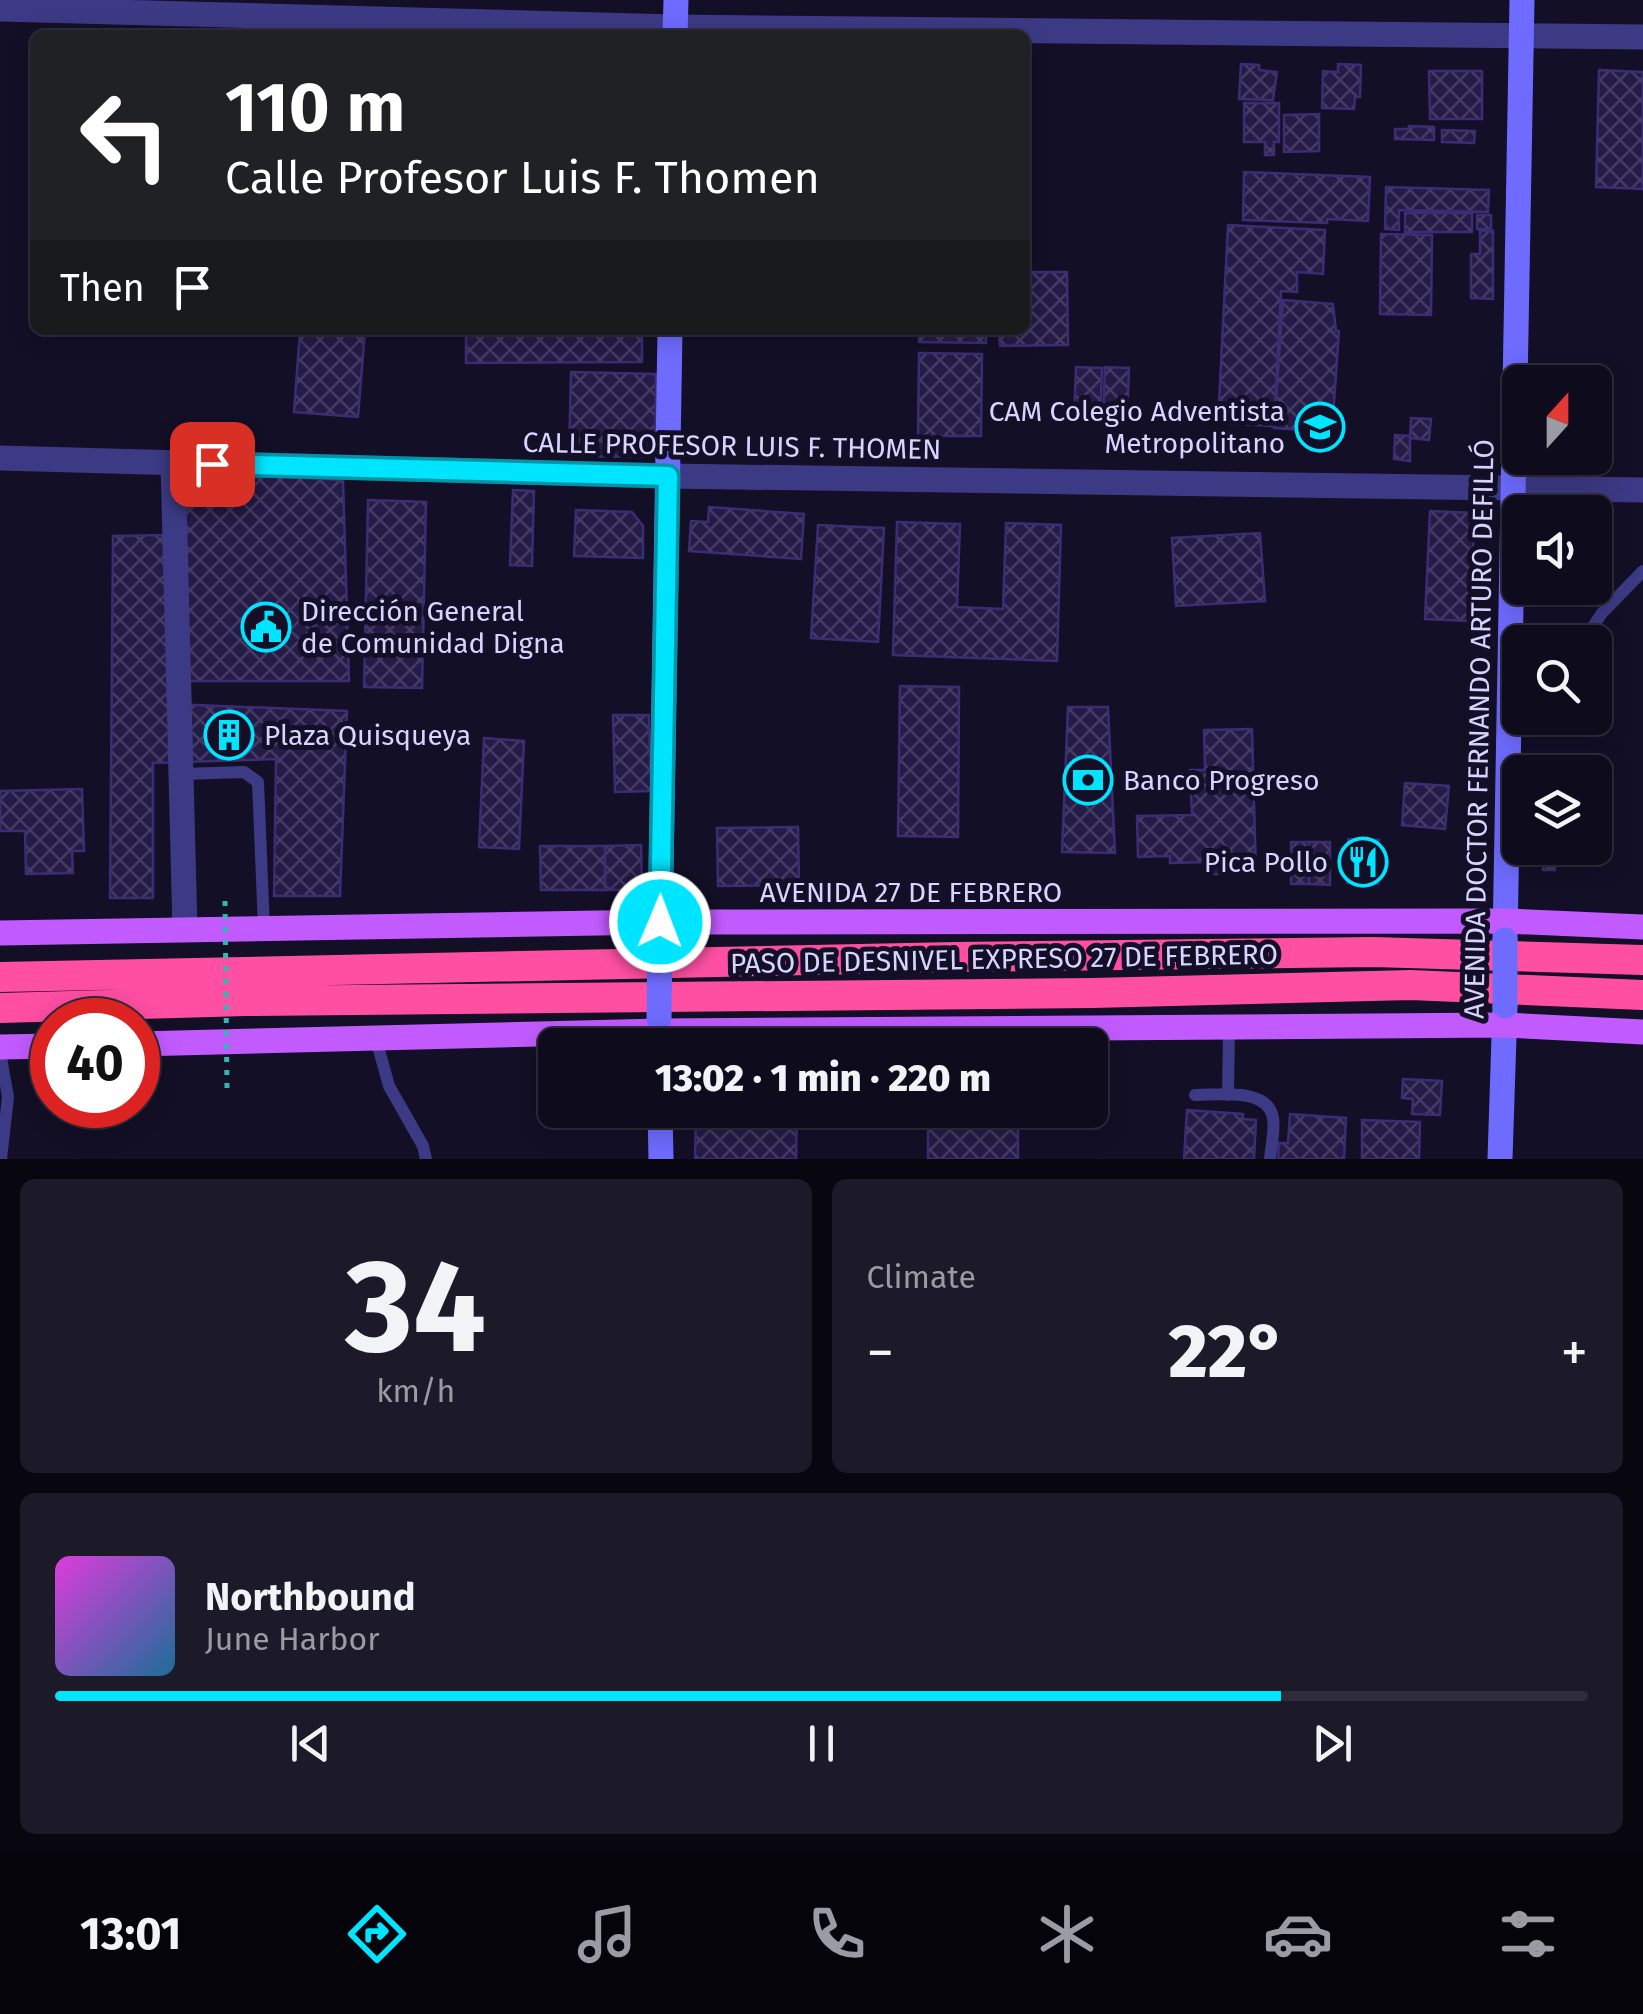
<!DOCTYPE html>
<meta charset="utf-8">
<style>
:root{--surface:#0e0b1c;--page:#1c1929;--text:#f1f3f6;--muted:#9b9ba3;--line:#2e2b3b;--accent:#00e5ff}
body{margin:0;font-family:"Fira Sans",sans-serif;background:var(--page);color:var(--text);height:100vh;display:flex;flex-direction:column;font-size:38px;white-space:nowrap}
*{box-sizing:border-box;margin:0}
p{font-size:32px;color:var(--muted)}
.icon{flex:none;width:55px;height:55px;fill:none;stroke:currentColor;stroke-width:2;stroke-linecap:round;stroke-linejoin:round}
.map{position:relative;height:1159px;overflow:hidden}
.details{display:flex;flex-direction:column;gap:20px;padding:20px;background:#08060f;flex:1}
.details>*{flex:none}
.top-card{position:absolute;left:30px;top:30px;width:1000px;height:305px;border-radius:15px;box-shadow:0 5px 25px #0003,0 0 0 2px var(--line);background:#202124;color:#fff;overflow:hidden}
.needle{width:65px;rotate:21deg}
.controls{position:absolute;left:1502px;top:365px;display:grid;gap:20px}
.controls a{display:grid;place-items:center;width:110px;height:110px;border-radius:15px;background:var(--surface);box-shadow:0 5px 25px #0003,0 0 0 2px var(--line);font-size:50px}
.speed{position:absolute;left:30px;top:998px;display:flex;gap:20px;font-size:50px;font-weight:700;text-align:center}
.speed>*{display:grid;place-content:center;width:130px;height:130px;border-radius:50%;background:var(--surface);box-shadow:0 5px 25px #0003,0 0 0 2px var(--line);line-height:1}
.speed .limit{border:15px solid #d22;background:#fff;color:#111}
.pin{position:absolute;display:grid;place-items:center;width:85px;height:85px;color:#fff;margin:-42px;border-radius:20px;box-shadow:0 5px 15px #0006}
.me{position:absolute;width:110px;margin:-55px;rotate:1deg;stroke-linejoin:round;filter:drop-shadow(0 0 8px #0008)}
.turn{display:flex;align-items:center;gap:35px;height:210px;padding:0 30px;font-size:45px}
.turn .icon{width:130px;height:130px;stroke-width:2.5}
.turn b{display:block;font-size:70px;line-height:85px}
.then{display:flex;align-items:center;height:95px;padding:0 30px;background:#0003;gap:20px;font-size:38px}
.big{font-size:75px;font-weight:800;line-height:1.1}
.details .card{flex:1;display:flex;flex-direction:column;justify-content:center;gap:15px;min-width:0;padding:0 35px;border-radius:15px;background:var(--page)}
.details .dial{align-items:center;gap:0}
.dial b{font-size:130px;line-height:1}
.song{display:flex;align-items:center;gap:30px}
.cover{width:120px;height:120px;border-radius:15px;background:linear-gradient(135deg,hsl(300 70% 55%),hsl(200 70% 35%))}
.played{height:10px;border-radius:5px;background:linear-gradient(90deg,var(--accent) 80%,var(--line) 80%)}
.keys{display:flex;justify-content:space-around;direction:ltr}
.heat{display:flex;justify-content:space-between;align-items:center;font-size:55px;direction:ltr}
.details .tiles{flex:1;display:grid;gap:20px;grid-template-columns:1fr 1fr}
.card:last-child{grid-column:span 2}
.trip{position:absolute;left:538px;top:1028px;width:570px;height:100px;border-radius:15px;background:var(--surface);box-shadow:0 5px 25px #0003,0 0 0 2px var(--line);font-weight:800;line-height:100px;text-align:center}
.dock{display:flex;height:160px;justify-content:space-around;align-items:center;background:#06040b;color:var(--muted)}
.dock .icon{width:70px;height:70px}
.dock .on{color:var(--accent)}
.dock b{font-size:45px;color:var(--text)}
.map>svg:first-child{display:block}
.building{fill:url(#building-cross-hatch);stroke:#3b2d73;stroke-width:2.5}
.lines{fill:none;stroke-linecap:round;stroke-linejoin:round}
.lane{stroke:#3d3a85;stroke-width:12}
.street{stroke:#3d3a85;stroke-width:25}
.secondary{stroke:#6f6bff;stroke-width:25}
.primary{stroke:#c25bff;stroke-width:25}
.highway{stroke:#ff4fa3;stroke-width:30}
.path-bridge{stroke:#2fb8b0;stroke-width:5;stroke-dasharray:5 8;stroke-linecap:butt}
.secondary-bridge{stroke:#6f6bff;stroke-width:25}
.route-casing{stroke:#0095a6;stroke-width:25}
.route{stroke:#00e5ff;stroke-width:18}
.labels{text-anchor:middle;dominant-baseline:central;stroke-width:10;stroke-linejoin:round;paint-order:stroke}
.poi-label{font-size:28px;fill:#d9d4ff;stroke:#130f26;text-anchor:start}
.street-label{font-size:28px;fill:#d9d4ff;stroke:#130f26}
</style>
<div class="map">
<svg width="1643" height="1159" viewBox="0 0 1643 1159">
<defs>
<pattern id="building-cross-hatch" width="8" height="8" patternUnits="userSpaceOnUse" patternTransform="scale(2.5)"><rect width="8" height="8" fill="#241b47"/><path d="M0 0l8 8M0 8l8-8" fill="none" stroke="#433b63"/></pattern>
</defs>
<rect width="100%" height="100%" fill="#130f26"/>
<path class="building" d="M1241 64 1259 65V70L1277 72 1273 100 1239 99Z
M1338 64 1361 65 1360 97H1355L1354 109 1322 108 1323 71 1338 72Z
M1599 70 1643 72V189L1596 187Z
M1429 71H1482V119H1430Z
M1244 103H1279V142H1274V155H1265V142H1244Z
M1319 114V151L1284 152V115Z
M1409 126 1434 127V140L1395 139V129H1409Z
M1442 130 1475 131 1474 143 1442 142Z
M1244 172 1370 177 1368 221 1327 219V223L1243 220Z
M1386 187 1489 190 1488 212 1399 210V230L1385 229Z
M1405 213H1472V232H1405Z
M1477 215H1491V229H1477Z
M1228 225 1325 230 1323 274 1297 272V292L1281 291 1274 426 1218 423Z
M1480 231H1493V299L1471 298V254H1480Z
M1381 234 1432 235 1431 315 1380 314Z
M1025 272H1067L1068 345 1000 346 999 330H1025Z
M1283 300 1333 304 1336 331H1339L1332 432 1274 428Z
M300 330H365L358 417 294 412Z
M466 330H642V362L466 363Z
M919 330H986V343L919 342Z
M919 353 982 354 981 436H918Z
M1076 367 1102 368 1100 420 1074 419Z
M1105 367 1129 368 1127 422 1103 421Z
M571 372 656 374 655 447 642 457 569 456Z
M1411 418 1431 419 1429 440 1410 438Z
M1395 435 1410 436V461L1394 459Z
M183 472 343 480 349 681H184Z
M513 490 534 491 532 566 510 565Z
M368 500 426 502 422 688 364 687Z
M709 507 804 514 801 559 689 551 691 521 708 522Z
M576 510 632 512 643 526V558L574 556Z
M1430 511 1475 513 1469 621 1425 619Z
M897 522 960 524 957 607 1003 609 1006 523 1061 525 1057 661 893 655Z
M818 525 884 528 878 642 811 638Z
M1260 533 1265 601 1176 606 1172 538Z
M165 535 171 704 347 711 340 896H274L276 759 153 763V898H110L113 536Z
M900 686 959 687 958 837 898 836Z
M1068 707H1108L1115 853 1062 852Z
M613 715H649L651 791 615 792Z
M1252 729 1256 873 1211 874 1210 862 1170 863V856L1138 857 1137 816 1192 815 1190 770H1205L1204 730Z
M484 738 524 741 519 849 479 847Z
M1405 783 1449 786 1445 829 1402 825Z
M82 789 84 851H72L73 873 26 874 25 831H0V791Z
M798 827 799 885 718 886 717 828Z
M1348 839 1379 840 1378 884 1347 883Z
M1291 842H1309V884H1291Z
M1309 842H1330V885L1309 884Z
M641 845 642 890H605V846Z
M540 846H605V890H541Z
M1543 858H1555V870H1543Z
M1403 1079 1442 1081 1440 1115 1412 1114 1413 1099 1402 1098Z
M696 1110H797L796 1159H695Z
M1187 1110 1243 1114V1119L1256 1120 1254 1159H1184Z
M928 1111H1018V1159H928Z
M1290 1114 1346 1118 1344 1159H1278L1279 1143H1288Z
M1362 1120 1420 1122 1419 1159H1362Z"/>
<g class="lines">
<path class="lane" d="M1583 642 1602 613 1643 571
M181 774 244 772 258 782 264 929
M376 1039 389 1086 423 1146 426 1159
M0 1052 8 1097 1 1159
M1195 1095C1218 1095 1268 1087 1273 1118 1275 1131 1271 1147 1270 1159
M1228 1095 1229 1027"/>
<path class="street" d="M0 9 675 27 1643 37
M0 458 668 476 1643 490
M173 463 185 930"/>
<path class="secondary" d="M675 35 676 0
M660 935 670 330
M1505 940 1522 0
M660 1110 661 1159
M1500 1159 1505 1006"/>
<path class="primary" d="M0 933 660 922 1506 921 1643 927
M138 1044 659 1031 1504 1025 1643 1032
M0 1047 52 1046"/>
<path class="highway" d="M0 977 956 957 1373 952 1643 960
M0 1008 246 1001 1093 993 1411 985 1643 995"/>
<path class="path-bridge" d="M225 901 227 1091"/>
<path class="secondary-bridge" d="M1505 1006V940
M659 1018 660 935"/>
</g>
<g class="lines">
<g class="route-casing">
<path id="route" d="M212 464 668 476 660 922"/>
</g>
<use href="#route" class="route"/>
</g>
<defs>
<g id="university-ring" transform="scale(2.5)"><circle r="9.5" fill="#130f26" stroke="#00e5ff" stroke-width="1.5"/><path d="M0-5L7-2L0 1L-7-2ZM-4 1L0 2.5L4 1V4Q0 6-4 4Z" fill="#00e5ff"/></g>
<g id="civic-ring" transform="scale(2.5)"><circle r="9.5" fill="#130f26" stroke="#00e5ff" stroke-width="1.5"/><path d="M-.6-6.5H3V-4.5H.6V-3L4-1V1h2V6H-6V1h2V-1L-.6-3ZM-1.2 2.5V6h2.4V2.5Z" fill="#00e5ff"/></g>
<g id="building-ring" transform="scale(2.5)"><circle r="9.5" fill="#130f26" stroke="#00e5ff" stroke-width="1.5"/><path d="M-4-6H4V6H1V3H-1V6H-4ZM-2.5-4.3h1.7v1.8h-1.7ZM.8-4.3h1.7v1.8H.8ZM-2.5-1h1.7V.8h-1.7ZM.8-1h1.7V.8H.8Z" fill="#00e5ff"/></g>
<g id="bank-ring" transform="scale(2.5)"><circle r="9.5" fill="#130f26" stroke="#00e5ff" stroke-width="1.5"/><path d="M-6-4H6V4H-6ZM0-2.3a2.3 2.3 0 1 0 0 4.6a2.3 2.3 0 1 0 0-4.6Z" fill="#00e5ff"/></g>
<g id="restaurant-ring" transform="scale(2.5)"><circle r="9.5" fill="#130f26" stroke="#00e5ff" stroke-width="1.5"/><path d="M-5-6h1v4h1v-4h1v4h1v-4h1v5L-1.5 .5V6h-2V.5L-5-1ZM5-6V6H3V1.5H1.5Q1.5-4 5-6Z" fill="#00e5ff"/></g>
</defs>
<g fill-rule="evenodd">
<use href="#university-ring" x="1320" y="427"/>
<use href="#civic-ring" x="266" y="627"/>
<use href="#building-ring" x="229" y="735"/>
<use href="#bank-ring" x="1088" y="780"/>
<use href="#restaurant-ring" x="1363" y="862"/>
</g>
<g class="labels">
<g class="poi-label">
<text x="1285" y="411" text-anchor="end">CAM Colegio Adventista<tspan x="1285" dy="32">Metropolitano</tspan></text>
<text x="301" y="611">Dirección General<tspan x="301" dy="32">de Comunidad Digna</tspan></text>
<text x="264" y="735">Plaza Quisqueya</text>
<text x="1123" y="780">Banco Progreso</text>
<text x="1328" y="862" text-anchor="end">Pica Pollo</text>
</g>
<g class="street-label">
<text transform="translate(732 446) rotate(1)">CALLE PROFESOR LUIS F. THOMEN</text>
<text transform="translate(1479 729) rotate(-89)">AVENIDA DOCTOR FERNANDO ARTURO DEFILLÓ</text>
<text x="911" y="892">AVENIDA 27 DE FEBRERO</text>
<text transform="translate(1004 959) rotate(-1)">PASO DE DESNIVEL EXPRESO 27 DE FEBRERO</text>
</g>
</g>
</svg>
<div class="controls">
<a><svg class="needle" viewBox="-14 -14 28 28"><path d="M0-13l5 13h-10z" fill="#e53935"/><path d="M0 13l5-13h-10z" fill="#9b9ba3"/></svg></a>
<a><svg class="icon" aria-label="sound" viewBox="0 0 24 24"><path d="M4 9h4l5-4v14l-5-4H4zM17 9q2 3 0 6"/></svg></a>
<a><svg class="icon" aria-label="search" viewBox="0 0 24 24"><circle cx="10" cy="10" r="6"/><path d="M15 15l6 6"/></svg></a>
<a><svg class="icon" aria-label="layers" viewBox="0 0 24 24"><path d="M12 4l9 5-9 5-9-5zM3 14l9 5 9-5"/></svg></a>
</div>
<div class="speed"><div class="limit">40</div></div>
<div class="pin" style="left:212px;top:464px;background:#d93025"><svg class="icon" aria-label="arrive" viewBox="0 0 24 24"><path d="M6 21V4h12l-3 4 3 4H6"/></svg></div>
<svg class="me" style="left:660px;top:922px" viewBox="-20 -20 40 40"><circle r="17" fill="#00e5ff" stroke="#fff" stroke-width="3"/><path d="M0-11L8 9 0 5-8 9z" fill="#fff"/></svg>
<div class="trip">13:02 · 1 min · 220 m</div>
<div class="top-card">
<div class="turn"><svg class="icon" aria-label="left" viewBox="0 0 24 24"><path d="M17 20v-9H6M10 6l-5 5 5 5"/></svg><div><b>110 m</b>Calle Profesor Luis F. Thomen</div></div>
<div class="then">Then<svg class="icon" aria-label="arrive" viewBox="0 0 24 24"><path d="M6 21V4h12l-3 4 3 4H6"/></svg></div>
</div>
</div>
<section class="details">
<div class="tiles">
<div class="card dial"><b>34</b><p>km/h</p></div>
<div class="card"><p>Climate</p>
<div class="heat"><a>−</a><b class="big">22°</b><a>+</a></div>
</div>
<div class="card">
<div class="song"><i class="cover"></i><div><b>Northbound</b><p>June Harbor</p></div></div>
<div class="played"></div>
<div class="keys"><svg class="icon" aria-label="previous" viewBox="0 0 24 24"><path d="M18 5L8 12l10 7zM5 5v14"/></svg><svg class="icon" aria-label="pause" viewBox="0 0 24 24"><path d="M8 5v14M16 5v14"/></svg><svg class="icon" aria-label="next" viewBox="0 0 24 24"><path d="M6 5l10 7-10 7zM19 5v14"/></svg></div>
</div>
</div>
</section>
<nav class="dock">
<b>13:01</b>
<svg class="icon on" aria-label="directions" viewBox="0 0 24 24"><path d="M12 3l9 9-9 9-9-9zM9 14v-3h6M13 9l2 2-2 2"/></svg>
<svg class="icon" aria-label="music" viewBox="0 0 24 24"><path d="M9 18V5l10-2v13"/><circle cx="6" cy="18" r="3"/><circle cx="16" cy="16" r="3"/></svg>
<svg class="icon" aria-label="phone" viewBox="0 0 24 24"><path d="M5 4h4l2 5-3 2q2 4 5 5l2-3 5 2v4C11 20 4 13 5 4z"/></svg>
<svg class="icon" aria-label="climate" viewBox="0 0 24 24"><path d="M12 3v18M4 7l16 10M4 17L20 7"/></svg>
<svg class="icon" aria-label="car" viewBox="0 0 24 24"><path d="M5 17H2v-5l4-1 3-4h7l3 4 3 1v5h-3M9 17h6M6 11h13"/><circle cx="7" cy="17" r="2"/><circle cx="17" cy="17" r="2"/></svg>
<svg class="icon" aria-label="filters" viewBox="0 0 24 24"><path d="M4 7h16M4 17h16"/><circle cx="9" cy="7" r="2"/><circle cx="15" cy="17" r="2"/></svg>
</nav>
